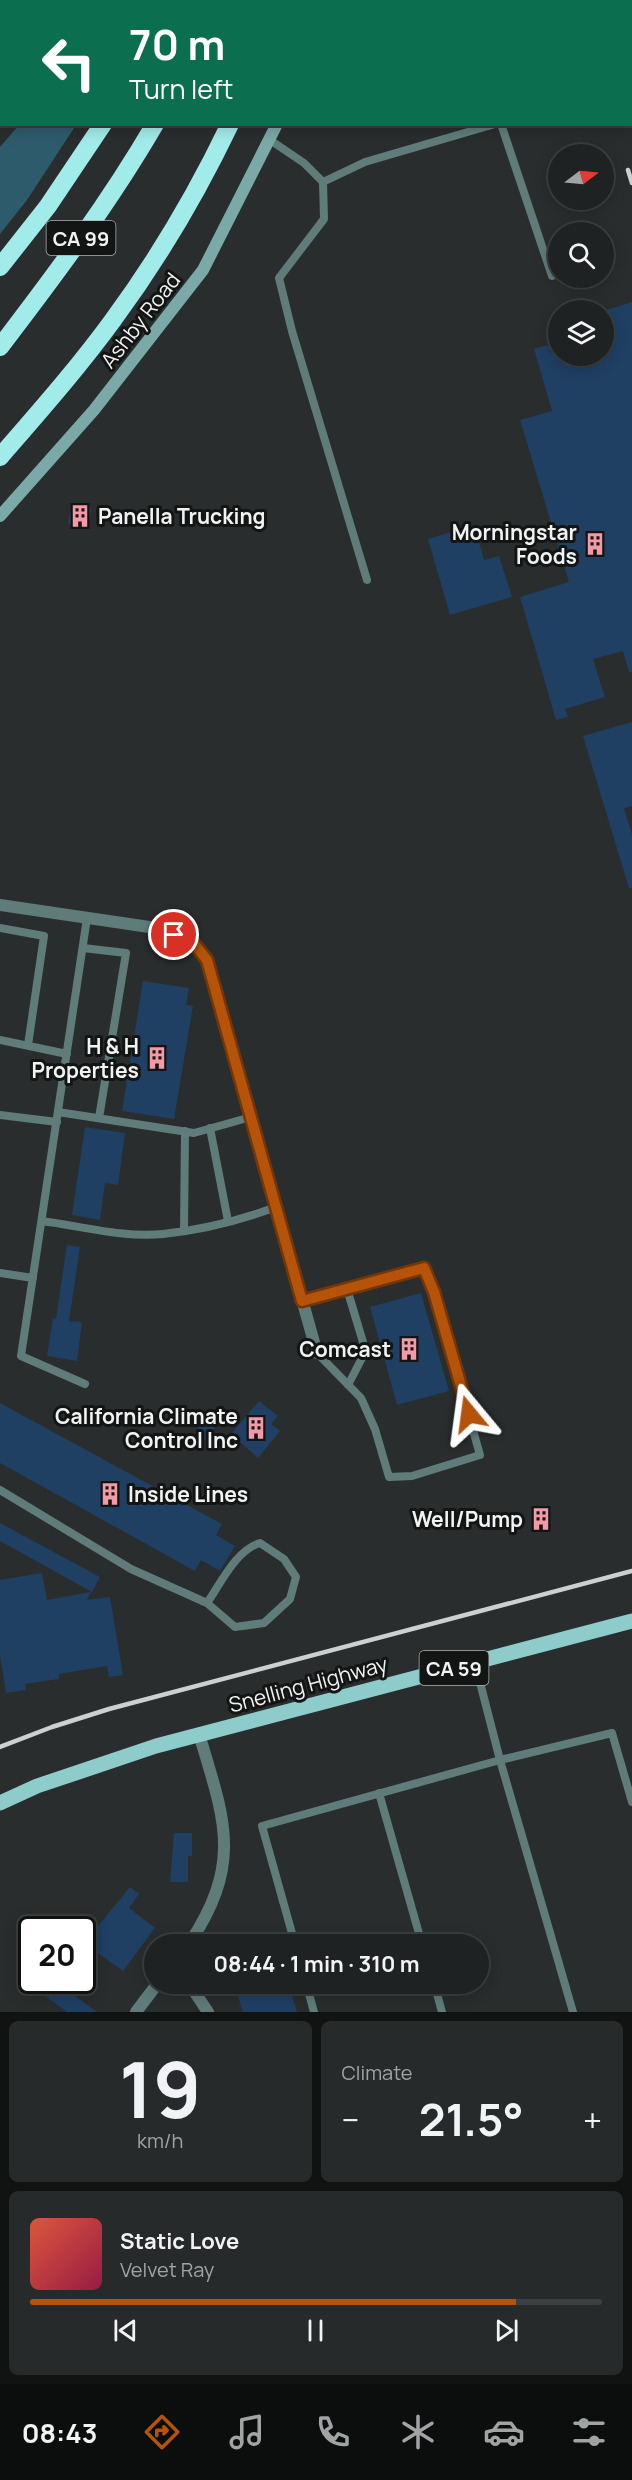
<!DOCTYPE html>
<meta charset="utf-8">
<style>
:root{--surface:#1f2222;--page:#272a2a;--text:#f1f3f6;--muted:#a1a4a5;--line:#3c3f40;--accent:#b45309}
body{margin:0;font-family:Manrope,sans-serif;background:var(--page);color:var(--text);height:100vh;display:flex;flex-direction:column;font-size:22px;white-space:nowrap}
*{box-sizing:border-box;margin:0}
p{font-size:20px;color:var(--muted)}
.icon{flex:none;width:33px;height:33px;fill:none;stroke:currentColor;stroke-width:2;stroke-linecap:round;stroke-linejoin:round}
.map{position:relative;height:2012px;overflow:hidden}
.panel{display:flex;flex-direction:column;gap:9px;padding:9px;background:#111313;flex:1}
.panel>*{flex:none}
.banner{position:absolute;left:0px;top:0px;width:633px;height:126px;box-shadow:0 3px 15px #0003,0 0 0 2px var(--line);background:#0b6e4f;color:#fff;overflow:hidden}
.needle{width:39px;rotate:74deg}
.controls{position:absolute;left:548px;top:144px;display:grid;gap:12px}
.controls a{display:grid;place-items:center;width:66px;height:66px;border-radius:50%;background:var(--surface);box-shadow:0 3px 15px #0003,0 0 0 2px var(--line);font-size:30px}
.speed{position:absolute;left:18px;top:1916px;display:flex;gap:12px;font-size:30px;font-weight:700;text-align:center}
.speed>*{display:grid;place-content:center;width:78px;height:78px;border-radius:50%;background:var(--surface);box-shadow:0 3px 15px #0003,0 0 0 2px var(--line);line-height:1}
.speed .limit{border:3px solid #111;border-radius:9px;background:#fff;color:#111}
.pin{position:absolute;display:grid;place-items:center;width:51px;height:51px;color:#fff;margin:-26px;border:3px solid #fff;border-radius:50%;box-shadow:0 2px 6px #0007}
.me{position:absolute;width:66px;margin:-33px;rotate:344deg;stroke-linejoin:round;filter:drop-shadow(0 0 4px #0008)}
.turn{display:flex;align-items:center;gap:21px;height:126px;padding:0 30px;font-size:27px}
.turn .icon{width:78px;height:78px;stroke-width:2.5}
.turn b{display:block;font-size:42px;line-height:51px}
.big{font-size:45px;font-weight:700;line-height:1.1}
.panel .tile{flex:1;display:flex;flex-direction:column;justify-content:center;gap:9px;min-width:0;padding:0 21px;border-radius:9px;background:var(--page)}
.panel .dial{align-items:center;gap:0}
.dial b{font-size:78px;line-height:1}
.song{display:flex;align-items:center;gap:18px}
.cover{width:72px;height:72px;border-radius:9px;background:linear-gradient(135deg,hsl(10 70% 55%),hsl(340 70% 35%))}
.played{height:6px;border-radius:3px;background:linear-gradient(90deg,var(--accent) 85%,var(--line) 85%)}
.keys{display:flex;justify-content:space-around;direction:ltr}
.heat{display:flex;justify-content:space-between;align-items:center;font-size:33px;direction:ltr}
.panel .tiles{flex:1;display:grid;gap:9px;grid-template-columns:1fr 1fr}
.tile:last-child{grid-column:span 2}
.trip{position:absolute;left:144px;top:1934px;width:345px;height:60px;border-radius:30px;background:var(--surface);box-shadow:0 3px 15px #0003,0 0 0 2px var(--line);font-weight:700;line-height:60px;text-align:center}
.dock{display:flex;height:96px;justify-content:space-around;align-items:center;background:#0c0e0e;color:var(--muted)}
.dock .icon{width:42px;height:42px}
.dock .current{color:var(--accent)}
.dock b{font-size:27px;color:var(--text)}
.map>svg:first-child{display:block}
.green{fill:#2e5b6c}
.building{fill:#1f3f63}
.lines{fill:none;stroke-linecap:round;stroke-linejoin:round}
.lane{stroke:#5f7c7b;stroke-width:8}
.street{stroke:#5f7c7b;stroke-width:12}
.secondary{stroke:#7aa9a8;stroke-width:12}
.primary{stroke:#8ecccb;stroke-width:15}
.highway{stroke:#a1ebea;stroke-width:18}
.rail{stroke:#cdd0d1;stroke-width:4.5}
.route-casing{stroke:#753606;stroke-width:15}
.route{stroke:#b45309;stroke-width:10}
.labels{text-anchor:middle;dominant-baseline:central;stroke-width:6;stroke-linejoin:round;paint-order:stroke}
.shield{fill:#131515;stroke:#aeb0b0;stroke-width:1.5}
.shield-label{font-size:20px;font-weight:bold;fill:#f0f2f3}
.street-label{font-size:21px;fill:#f0f2f3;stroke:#131515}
.poi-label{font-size:21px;font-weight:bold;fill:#f0f2f3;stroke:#131515;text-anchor:end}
</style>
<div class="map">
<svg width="632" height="2012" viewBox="0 0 632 2012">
<rect width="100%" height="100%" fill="#292d2e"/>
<path class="green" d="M19 125H76L27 200 0 234V147Z"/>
<path class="building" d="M632 302V672H629L623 651 593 659 605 697 565 709 568 717 556 720 520 597 569 582 520 420 552 411 534 349 558 342V356H603V311Z
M71 506 91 509 88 527 68 524Z
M474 525 484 560 499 556 512 597 450 615 428 539Z
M632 722V806L624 808 632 835V888H629L583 736Z
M143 981 189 988 186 1005 193 1006 174 1119 122 1111Z
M85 1127 125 1133 118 1185 105 1183 100 1220 72 1215Z
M67 1245 80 1247 69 1321 82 1322 77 1361 47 1356 53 1318 56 1319Z
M421 1293 449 1391 397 1405 370 1307Z
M259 1401 278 1416 271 1424 280 1431 258 1458 231 1434Z
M0 1403 222 1524 216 1535 235 1546 220 1571 201 1560 195 1571 0 1463Z
M199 1420 215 1423 212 1442 197 1439Z
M545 1509 550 1526 537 1530 532 1513Z
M0 1523 100 1577 92 1592 0 1541Z
M42 1573 47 1600 91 1592 87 1600 110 1597 123 1675 109 1677 107 1666 59 1674V1679L25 1684 26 1690 6 1693 0 1655V1580Z
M174 1833H192V1856H188V1882H170Z
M130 1887 139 1894 129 1908 155 1928 123 1971 84 1943Z
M56 1982 97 2012H67L45 1996Z
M234 1983H288L297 2012H243Z"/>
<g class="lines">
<path class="lane" d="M501 124 552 276
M270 140 304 163 323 182 324 219 279 278 292 331 367 580
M323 182 365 162 495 124
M0 928 44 936 28 1045
M83 948 126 953 99 1118
M0 1040 67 1054
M58 1112 194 1133 251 1117
M0 1115 57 1122
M210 1128 228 1221
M42 1221C81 1226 123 1238 163 1234 200 1230 241 1220 276 1207
M184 1230 185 1131
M0 1273 33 1278
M347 1289 363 1342 362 1358 348 1385
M302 1301 424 1268 434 1292 480 1455 412 1476 389 1477 375 1429 361 1398 317 1353
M85 1384 21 1356 87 918
M0 1490 131 1569 207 1603 235 1627 264 1623 290 1599 296 1577 284 1559 260 1543C236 1550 221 1583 207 1603
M475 1663 500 1760 573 2012
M379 1793 422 1944
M295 1944 262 1826 500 1760 612 1733 632 1802
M306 1983 314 2012
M434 1983 442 2012"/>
<path class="street" d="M0 905 156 928 192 941 207 960 317 1353
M189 1944C243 1862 225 1821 199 1734
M185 1983 194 1991 208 2012
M136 2012 158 1983"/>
<path class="secondary" d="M327 2V0
M0 516 94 410 203 270 277 124"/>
<path class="primary" d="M0 1803 37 1786 156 1746 632 1621"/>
<path class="highway" d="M168 2V0
M219 2V0
M280 2V0
M0 267 48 206 103 124
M0 347C55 275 109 203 155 124
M0 457C39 412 78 368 113 320 158 259 197 193 230 124"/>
<path class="rail" d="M613 0 614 2
M632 63V65
M628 170 632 183
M0 1747 52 1727 109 1709 632 1571"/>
</g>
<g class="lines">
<g class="route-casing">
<path id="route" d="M174 935 192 941 207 960 302 1301 424 1268 434 1292 469 1414"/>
</g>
<use href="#route" class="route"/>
</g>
<defs>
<g id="building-bare" transform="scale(1.8)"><path d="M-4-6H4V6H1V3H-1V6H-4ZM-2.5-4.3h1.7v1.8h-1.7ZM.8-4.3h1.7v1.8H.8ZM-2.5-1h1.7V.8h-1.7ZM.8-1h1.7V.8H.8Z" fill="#f39aa7" stroke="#131515" stroke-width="2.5" paint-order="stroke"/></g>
</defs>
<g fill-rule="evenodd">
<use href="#building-bare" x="80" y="516"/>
<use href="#building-bare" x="595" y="544"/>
<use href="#building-bare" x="157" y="1058"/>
<use href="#building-bare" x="409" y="1349"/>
<use href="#building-bare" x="256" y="1428"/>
<use href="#building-bare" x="110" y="1494"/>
<use href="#building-bare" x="541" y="1519"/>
</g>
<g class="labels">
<g class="shield">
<rect x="46.5" y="221" width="69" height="34" rx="4.5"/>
<rect x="419.5" y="1651" width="69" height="34" rx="4.5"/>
</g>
<g class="shield-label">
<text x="81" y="238">CA 99</text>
<text x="454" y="1668">CA 59</text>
</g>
<g class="street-label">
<text transform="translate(140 320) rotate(-52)">Ashby Road</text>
<text transform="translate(308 1684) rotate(-15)">Snelling Highway</text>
</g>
<g class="poi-label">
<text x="98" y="516" text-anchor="start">Panella Trucking</text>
<text x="577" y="532">Morningstar<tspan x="577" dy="24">Foods</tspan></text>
<text x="139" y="1046">H &amp; H<tspan x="139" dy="24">Properties</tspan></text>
<text x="391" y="1349">Comcast</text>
<text x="238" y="1416">California Climate<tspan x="238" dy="24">Control Inc</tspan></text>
<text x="128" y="1494" text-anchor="start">Inside Lines</text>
<text x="523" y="1519">Well/Pump</text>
</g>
</g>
</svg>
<div class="controls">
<a><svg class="needle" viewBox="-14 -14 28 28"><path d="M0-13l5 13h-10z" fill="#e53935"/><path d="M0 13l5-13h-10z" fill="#a1a4a5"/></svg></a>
<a><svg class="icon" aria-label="search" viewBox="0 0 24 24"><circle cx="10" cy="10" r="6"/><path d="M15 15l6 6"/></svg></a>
<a><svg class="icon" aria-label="layers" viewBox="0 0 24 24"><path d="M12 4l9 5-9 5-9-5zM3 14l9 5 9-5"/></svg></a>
</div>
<div class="speed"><div class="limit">20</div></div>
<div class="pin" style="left:174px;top:935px;background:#d93025"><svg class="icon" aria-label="arrive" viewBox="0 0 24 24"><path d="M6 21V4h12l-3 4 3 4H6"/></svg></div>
<svg class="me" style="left:469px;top:1414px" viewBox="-20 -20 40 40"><path d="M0-17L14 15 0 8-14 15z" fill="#b45309" stroke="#fff" stroke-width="4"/></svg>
<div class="trip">08:44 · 1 min · 310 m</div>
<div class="banner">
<div class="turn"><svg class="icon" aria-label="left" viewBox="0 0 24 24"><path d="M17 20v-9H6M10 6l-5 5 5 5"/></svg><div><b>70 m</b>Turn left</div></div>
</div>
</div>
<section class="panel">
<div class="tiles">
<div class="tile dial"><b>19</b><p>km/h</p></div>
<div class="tile"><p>Climate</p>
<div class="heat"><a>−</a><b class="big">21.5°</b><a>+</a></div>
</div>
<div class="tile">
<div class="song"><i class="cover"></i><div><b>Static Love</b><p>Velvet Ray</p></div></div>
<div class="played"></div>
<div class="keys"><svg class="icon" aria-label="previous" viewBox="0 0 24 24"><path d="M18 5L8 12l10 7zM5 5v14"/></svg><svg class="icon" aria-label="pause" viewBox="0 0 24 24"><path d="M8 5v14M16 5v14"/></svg><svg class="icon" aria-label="next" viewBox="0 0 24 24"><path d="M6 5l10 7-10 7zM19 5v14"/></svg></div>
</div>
</div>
</section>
<nav class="dock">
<b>08:43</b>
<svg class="icon current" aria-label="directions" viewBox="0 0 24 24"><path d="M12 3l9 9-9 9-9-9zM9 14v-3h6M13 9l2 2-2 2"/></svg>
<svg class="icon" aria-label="music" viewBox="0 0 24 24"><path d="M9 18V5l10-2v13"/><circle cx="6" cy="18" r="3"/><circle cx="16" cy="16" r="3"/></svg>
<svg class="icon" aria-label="phone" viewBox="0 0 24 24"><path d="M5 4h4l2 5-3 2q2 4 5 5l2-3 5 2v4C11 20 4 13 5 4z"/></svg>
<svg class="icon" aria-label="climate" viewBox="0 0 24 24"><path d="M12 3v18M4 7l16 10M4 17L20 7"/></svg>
<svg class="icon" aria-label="car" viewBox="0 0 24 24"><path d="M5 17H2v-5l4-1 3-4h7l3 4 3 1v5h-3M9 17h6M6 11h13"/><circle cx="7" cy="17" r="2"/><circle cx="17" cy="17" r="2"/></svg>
<svg class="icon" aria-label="filters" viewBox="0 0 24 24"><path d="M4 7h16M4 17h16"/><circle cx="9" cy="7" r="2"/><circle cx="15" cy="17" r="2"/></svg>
</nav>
